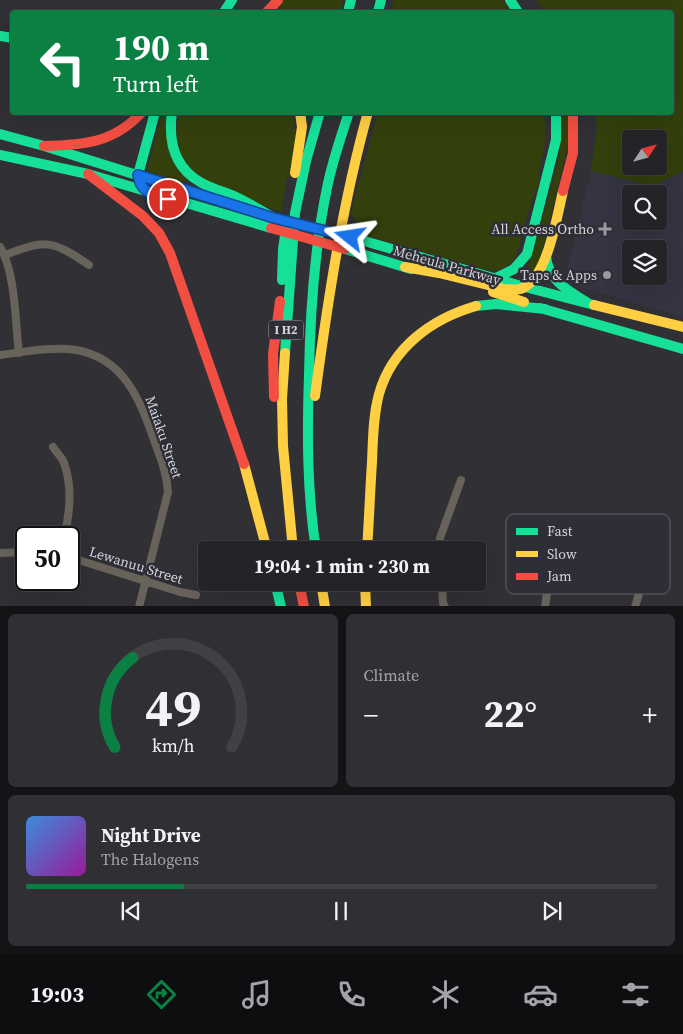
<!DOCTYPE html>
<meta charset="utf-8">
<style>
:root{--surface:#242428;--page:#303034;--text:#f1f3f6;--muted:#a3a4a8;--line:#414145;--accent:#0b8043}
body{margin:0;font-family:"Source Serif 4",serif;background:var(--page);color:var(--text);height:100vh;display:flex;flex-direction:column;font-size:19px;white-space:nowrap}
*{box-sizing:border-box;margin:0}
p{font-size:16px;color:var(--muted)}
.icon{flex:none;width:28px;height:28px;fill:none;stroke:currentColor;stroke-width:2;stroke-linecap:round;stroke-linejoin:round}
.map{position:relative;height:606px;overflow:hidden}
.sheet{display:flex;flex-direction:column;gap:8px;padding:8px;background:#141416;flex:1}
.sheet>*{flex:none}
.top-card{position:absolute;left:10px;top:10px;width:664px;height:105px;border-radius:5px;box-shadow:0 5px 20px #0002,0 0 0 1px var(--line);background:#0b8043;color:#fff;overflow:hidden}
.needle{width:32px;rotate:54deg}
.controls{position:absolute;left:622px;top:130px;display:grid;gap:10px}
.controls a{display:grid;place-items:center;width:45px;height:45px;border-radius:5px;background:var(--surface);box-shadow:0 5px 20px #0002,0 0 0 1px var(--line);font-size:25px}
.speed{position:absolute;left:15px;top:526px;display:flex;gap:10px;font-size:25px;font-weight:700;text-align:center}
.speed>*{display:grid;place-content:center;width:65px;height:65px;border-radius:50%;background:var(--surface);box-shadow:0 5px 20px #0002,0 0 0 1px var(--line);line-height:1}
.speed .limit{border:2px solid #111;border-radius:8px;background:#fff;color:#111}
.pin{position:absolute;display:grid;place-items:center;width:42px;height:42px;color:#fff;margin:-21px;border:2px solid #fff;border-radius:50%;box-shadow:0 1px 5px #0007}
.me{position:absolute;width:55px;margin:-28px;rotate:285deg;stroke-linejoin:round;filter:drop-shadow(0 0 4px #0008)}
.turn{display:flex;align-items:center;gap:18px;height:105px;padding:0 20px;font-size:22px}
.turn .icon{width:65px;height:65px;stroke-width:2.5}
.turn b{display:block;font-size:35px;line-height:42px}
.big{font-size:38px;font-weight:700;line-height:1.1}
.sheet .widget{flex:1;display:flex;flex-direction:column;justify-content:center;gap:8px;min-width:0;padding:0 18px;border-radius:8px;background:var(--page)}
.sheet .dial{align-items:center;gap:0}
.dial svg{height:130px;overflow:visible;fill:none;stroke:var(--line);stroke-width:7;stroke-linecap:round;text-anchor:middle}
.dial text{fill:var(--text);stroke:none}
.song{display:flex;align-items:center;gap:15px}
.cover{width:60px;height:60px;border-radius:8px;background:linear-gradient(135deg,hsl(210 70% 55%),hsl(300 70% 35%))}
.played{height:5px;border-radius:2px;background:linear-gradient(90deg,var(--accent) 25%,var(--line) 25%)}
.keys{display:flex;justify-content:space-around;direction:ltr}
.heat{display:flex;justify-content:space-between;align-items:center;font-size:28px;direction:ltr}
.sheet .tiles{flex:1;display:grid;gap:8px;grid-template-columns:1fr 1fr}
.widget:last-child{grid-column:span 2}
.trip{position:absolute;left:198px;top:541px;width:288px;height:50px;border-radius:5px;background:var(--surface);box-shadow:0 5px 20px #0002,0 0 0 1px var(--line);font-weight:700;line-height:50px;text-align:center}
.tabs{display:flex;height:80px;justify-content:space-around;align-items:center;background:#0e0e10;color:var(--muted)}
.tabs .icon{width:35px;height:35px}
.tabs .selected{color:var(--accent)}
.tabs b{font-size:22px;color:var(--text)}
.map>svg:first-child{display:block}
.built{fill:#353442;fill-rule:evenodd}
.green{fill:#33400c;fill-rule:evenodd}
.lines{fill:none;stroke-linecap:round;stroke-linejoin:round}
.street{stroke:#68635a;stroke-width:8}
.fast{stroke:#16e098;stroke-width:10}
.slow{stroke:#ffcf43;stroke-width:10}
.jam{stroke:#f24e42;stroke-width:10}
.slow-bridge{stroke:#ffcf43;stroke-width:10}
.jam-bridge{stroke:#f24e42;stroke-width:10}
.route-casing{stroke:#114b97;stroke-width:12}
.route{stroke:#1a73e8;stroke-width:9}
.poi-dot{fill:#9b9aa0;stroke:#2e2e37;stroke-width:2}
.labels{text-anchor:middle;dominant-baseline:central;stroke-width:5;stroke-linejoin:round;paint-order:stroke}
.shield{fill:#2e2e37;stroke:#a2a2a8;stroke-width:1}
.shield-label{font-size:12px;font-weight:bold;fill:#d4d3d9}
.poi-label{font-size:14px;fill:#d4d3d9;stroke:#2e2e37;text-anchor:end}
.street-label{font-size:14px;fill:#d4d3d9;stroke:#2e2e37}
.key{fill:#2e2e37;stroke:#606068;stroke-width:1}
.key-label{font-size:14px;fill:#d4d3d9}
</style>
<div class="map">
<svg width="683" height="607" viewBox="0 0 683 607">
<rect width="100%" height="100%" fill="#303035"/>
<path class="built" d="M591 171 653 186 683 171V317L564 282ZM631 194H659V221H631ZM631 249H659V276H631Z"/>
<path class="green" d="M284 0H343L340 12H274Z
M394 0H502L511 12H390Z
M536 0H683V171L653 186 591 171 597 128 595 113 671 112V12H545ZM631 139H659V166H631Z
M163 113H166L187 179 182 184 146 173Z
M179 113H293L296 143 289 177 286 180 282 212C265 206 202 185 193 174 178 158 173 133 179 113Z
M378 113H544L545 121V144L539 173 540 178C535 194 529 210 524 226 519 247 518 270 490 271L361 234 351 212Z
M559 113H569L571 133 540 261 532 275 525 273 533 252 558 162 560 149Z"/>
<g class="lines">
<path class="street" d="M0 247C16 274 15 322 19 353
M5 255C46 239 52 240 89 265
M0 355C24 352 52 346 76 350 124 358 140 400 154 440 160 457 167 473 168 492L139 607
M53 447C56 452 62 457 64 463 73 487 70 513 64 538
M440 550V538L461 480
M0 553 26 552
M69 557 180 592 196 595
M442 582 443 603 445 607
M545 607 554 544
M635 607 642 584"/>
<path class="fast" d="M510 0 518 12
M224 12 232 0
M348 12 351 0
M378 12 381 0
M0 36 12 38
M172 112C168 141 174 167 200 182 212 189 225 192 236 197 249 203 262 211 274 218
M0 134 44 146 255 212
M0 155 88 174 271 228
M150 194 142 186 138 175 155 112
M350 237 525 287 594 305
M345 249 411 269
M546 256C548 281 569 291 588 303
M496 278 514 269 527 254 556 140V112
M282 280 283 249 286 229
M476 306 496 304 545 309
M540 308 683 349
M285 353 295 213 306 161 320 112
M316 550C307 492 307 434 309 376 310 314 314 250 327 188 332 162 341 137 349 112
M275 582 281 607"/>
<path class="slow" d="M295 173 302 127 300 112
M405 267 439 273 504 289C510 289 517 291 523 288 548 276 557 216 563 191
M493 292 524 302
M594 305 683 327
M285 353 282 399 283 446 293 550
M315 396C328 300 342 205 368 112
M244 464 267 550
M367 550C369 521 370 492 372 462 373 440 373 416 379 394 392 348 431 319 476 306
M321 582 325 607
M365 582 366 607"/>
<path class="jam" d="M267 12 278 0
M44 146C84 145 114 143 142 112
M88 174 143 216 159 233 170 253 244 464
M563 191 573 153V112
M274 397 273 354 280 301
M299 582 304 607"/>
<path class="slow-bridge" d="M274 218 350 237"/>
<path class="jam-bridge" d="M271 228 345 249"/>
</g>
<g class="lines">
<g class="route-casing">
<path id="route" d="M168 199C152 194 141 193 138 175L274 218 350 237"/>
</g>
<use href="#route" class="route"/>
</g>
<g class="poi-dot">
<path d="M602.5 221.5h5v5h5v5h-5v5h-5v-5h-5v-5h5z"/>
<circle cx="607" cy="275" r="5"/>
</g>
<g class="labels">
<rect class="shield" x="268.5" y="320.5" width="35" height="19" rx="4"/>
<g class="shield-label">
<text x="286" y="330">I H2</text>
</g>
<g class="poi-label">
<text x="594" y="229">All Access Ortho</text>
<text x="597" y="275">Taps &amp; Apps</text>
</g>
<g class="street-label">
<text transform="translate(447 265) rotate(16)">Meheula Parkway</text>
<text transform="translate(164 437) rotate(71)">Maiaku Street</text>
<text transform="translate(136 565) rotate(17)">Lewanuu Street</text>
</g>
</g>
<rect x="506" y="514" width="164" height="80" rx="8" class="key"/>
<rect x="516" y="528" width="22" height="7" fill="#16e098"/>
<rect x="516" y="551" width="22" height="6" fill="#ffcf43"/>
<rect x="516" y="573" width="22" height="7" fill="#f24e42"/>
<g class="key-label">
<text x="547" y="536">Fast</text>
<text x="547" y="559">Slow</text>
<text x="547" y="581">Jam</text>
</g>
</svg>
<div class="controls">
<a><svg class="needle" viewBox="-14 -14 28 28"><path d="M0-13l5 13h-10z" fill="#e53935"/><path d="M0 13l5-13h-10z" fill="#a3a4a8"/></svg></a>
<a><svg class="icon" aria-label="search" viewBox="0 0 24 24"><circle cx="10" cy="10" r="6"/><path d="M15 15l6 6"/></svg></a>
<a><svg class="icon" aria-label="layers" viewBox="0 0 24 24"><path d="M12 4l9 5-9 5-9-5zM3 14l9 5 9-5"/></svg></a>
</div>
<div class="speed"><div class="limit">50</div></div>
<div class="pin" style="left:168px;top:199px;background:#d93025"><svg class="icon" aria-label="arrive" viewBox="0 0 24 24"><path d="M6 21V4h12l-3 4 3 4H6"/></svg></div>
<svg class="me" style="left:350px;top:237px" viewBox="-20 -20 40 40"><path d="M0-17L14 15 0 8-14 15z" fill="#1a73e8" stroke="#fff" stroke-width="4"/></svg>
<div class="trip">19:04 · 1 min · 230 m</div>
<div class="top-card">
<div class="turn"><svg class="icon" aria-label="left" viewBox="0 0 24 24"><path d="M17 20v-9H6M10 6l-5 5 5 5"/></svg><div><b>190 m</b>Turn left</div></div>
</div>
</div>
<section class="sheet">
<div class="tiles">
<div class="widget dial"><svg viewBox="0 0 100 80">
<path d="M14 69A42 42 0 1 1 86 69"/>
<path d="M14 69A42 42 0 0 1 25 14" stroke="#0b8043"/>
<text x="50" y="56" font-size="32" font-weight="700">49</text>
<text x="50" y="72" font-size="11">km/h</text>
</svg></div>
<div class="widget"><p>Climate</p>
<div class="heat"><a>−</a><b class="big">22°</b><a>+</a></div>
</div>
<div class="widget">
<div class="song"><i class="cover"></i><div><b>Night Drive</b><p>The Halogens</p></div></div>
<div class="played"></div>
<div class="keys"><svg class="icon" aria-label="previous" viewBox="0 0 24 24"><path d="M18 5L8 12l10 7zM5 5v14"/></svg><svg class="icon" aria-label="pause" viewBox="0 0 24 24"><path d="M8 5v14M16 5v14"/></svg><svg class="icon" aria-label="next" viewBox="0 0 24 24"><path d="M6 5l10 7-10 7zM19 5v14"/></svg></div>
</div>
</div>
</section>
<nav class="tabs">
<b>19:03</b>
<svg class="icon selected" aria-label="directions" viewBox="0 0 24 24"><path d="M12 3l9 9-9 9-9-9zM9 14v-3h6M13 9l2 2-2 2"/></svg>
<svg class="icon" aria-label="music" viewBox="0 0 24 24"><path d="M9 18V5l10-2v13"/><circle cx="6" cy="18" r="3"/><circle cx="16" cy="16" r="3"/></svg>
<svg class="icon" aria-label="phone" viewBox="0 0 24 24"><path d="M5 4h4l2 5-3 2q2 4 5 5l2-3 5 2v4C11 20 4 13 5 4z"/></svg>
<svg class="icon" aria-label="climate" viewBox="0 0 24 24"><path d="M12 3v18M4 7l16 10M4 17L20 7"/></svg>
<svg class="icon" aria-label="car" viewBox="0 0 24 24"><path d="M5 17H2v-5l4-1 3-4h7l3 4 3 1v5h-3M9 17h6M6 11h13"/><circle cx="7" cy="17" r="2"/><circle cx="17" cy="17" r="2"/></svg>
<svg class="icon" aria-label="filters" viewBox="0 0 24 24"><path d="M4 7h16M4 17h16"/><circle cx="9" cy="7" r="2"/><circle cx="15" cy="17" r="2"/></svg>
</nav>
